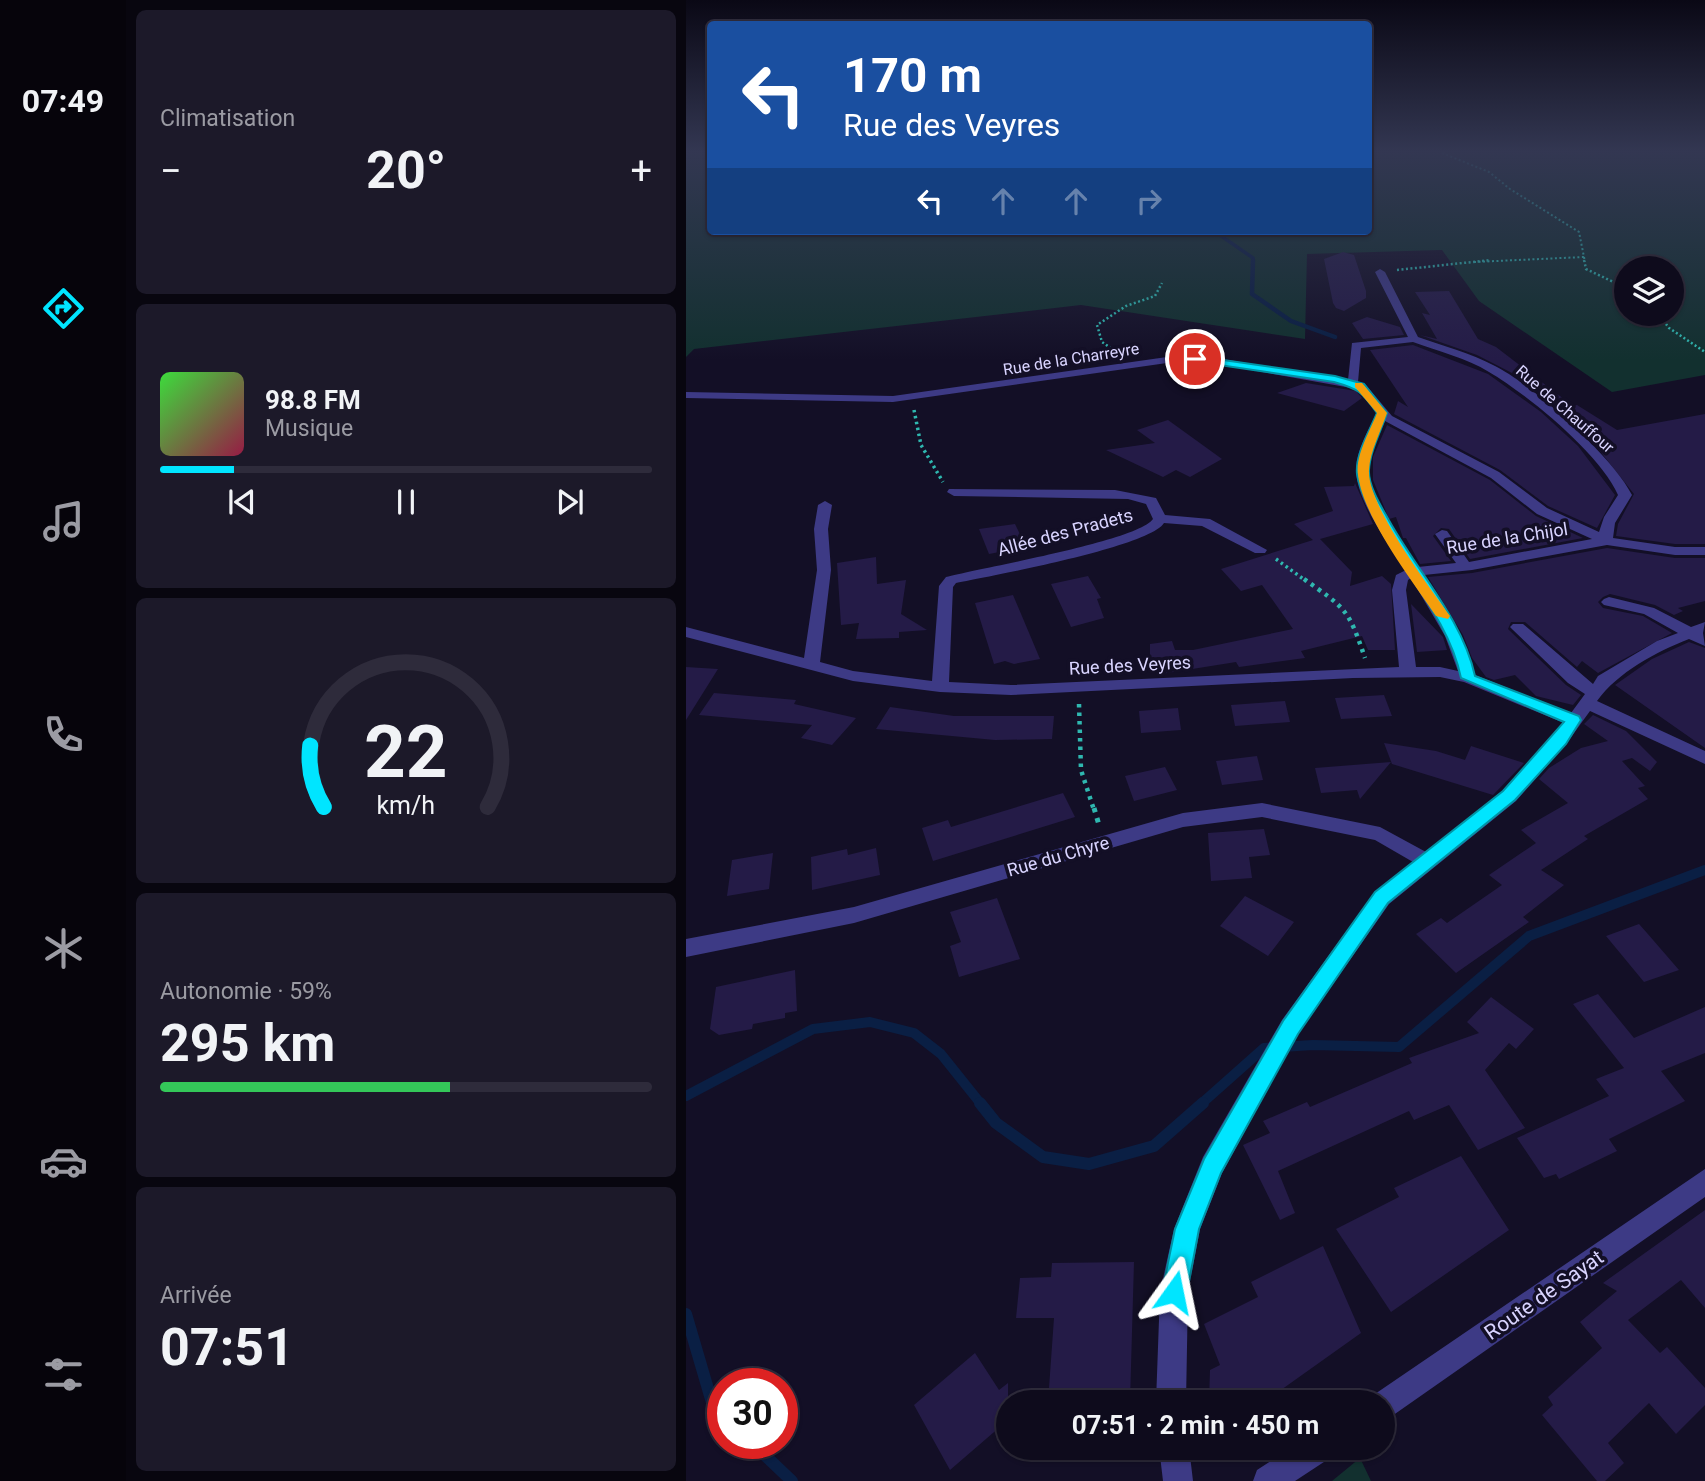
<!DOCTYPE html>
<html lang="fr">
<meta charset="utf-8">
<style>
:root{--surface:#0e0b1c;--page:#1c1929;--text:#f1f3f6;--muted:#9b9ba3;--line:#2e2b3b;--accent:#00e5ff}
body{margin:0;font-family:Roboto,sans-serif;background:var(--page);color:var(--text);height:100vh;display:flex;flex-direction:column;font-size:26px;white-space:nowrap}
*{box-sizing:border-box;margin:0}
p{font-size:23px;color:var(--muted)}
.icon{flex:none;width:38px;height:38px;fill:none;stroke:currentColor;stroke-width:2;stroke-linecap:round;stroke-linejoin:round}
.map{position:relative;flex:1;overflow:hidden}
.drawer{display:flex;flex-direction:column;gap:10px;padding:10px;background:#08060f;width:560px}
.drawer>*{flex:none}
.banner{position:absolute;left:21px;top:21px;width:665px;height:214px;border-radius:7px;box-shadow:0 2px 5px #0004,0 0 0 2px var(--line);background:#1a4fa0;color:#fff;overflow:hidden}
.tools{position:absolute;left:928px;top:256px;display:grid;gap:14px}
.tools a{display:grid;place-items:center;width:70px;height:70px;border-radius:50%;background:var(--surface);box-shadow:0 2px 5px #0004,0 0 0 2px var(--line);font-size:35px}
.speed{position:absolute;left:21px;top:1368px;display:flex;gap:14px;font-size:35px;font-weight:700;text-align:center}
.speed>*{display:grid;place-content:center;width:91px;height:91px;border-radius:50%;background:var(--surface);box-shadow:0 2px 5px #0004,0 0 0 2px var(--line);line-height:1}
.speed .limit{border:10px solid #d22;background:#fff;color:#111}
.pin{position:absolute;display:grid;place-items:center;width:60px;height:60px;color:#fff;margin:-30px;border:4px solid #fff;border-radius:50%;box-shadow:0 2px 7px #0007}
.me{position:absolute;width:77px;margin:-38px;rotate:12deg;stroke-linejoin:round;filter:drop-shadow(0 0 5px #0008)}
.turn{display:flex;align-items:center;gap:24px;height:147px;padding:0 21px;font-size:32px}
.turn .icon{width:91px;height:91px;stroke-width:2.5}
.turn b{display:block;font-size:49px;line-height:60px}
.lanes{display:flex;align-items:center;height:66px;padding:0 21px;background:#0003;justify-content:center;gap:35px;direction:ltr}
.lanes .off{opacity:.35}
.big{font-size:52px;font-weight:700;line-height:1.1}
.drawer .card{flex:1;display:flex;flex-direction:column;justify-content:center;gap:10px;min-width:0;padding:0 24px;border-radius:10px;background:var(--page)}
.drawer .dial{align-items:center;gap:0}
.dial svg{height:182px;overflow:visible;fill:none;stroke:var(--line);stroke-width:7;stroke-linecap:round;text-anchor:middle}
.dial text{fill:var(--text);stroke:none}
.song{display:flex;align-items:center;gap:21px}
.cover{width:84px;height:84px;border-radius:10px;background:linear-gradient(135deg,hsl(120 70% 55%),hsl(340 70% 35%))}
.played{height:7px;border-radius:4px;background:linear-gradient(90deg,var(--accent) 15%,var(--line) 15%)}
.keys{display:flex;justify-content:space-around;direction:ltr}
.heat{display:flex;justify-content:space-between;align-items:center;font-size:38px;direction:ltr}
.charge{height:10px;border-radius:5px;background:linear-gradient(90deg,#34c759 59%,var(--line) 0)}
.trip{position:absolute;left:310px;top:1390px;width:399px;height:70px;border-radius:35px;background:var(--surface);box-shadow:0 2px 5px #0004,0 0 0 2px var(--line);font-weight:700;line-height:70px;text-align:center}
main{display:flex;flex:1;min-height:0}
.menu{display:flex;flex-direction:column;width:126px;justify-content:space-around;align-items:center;background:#06040b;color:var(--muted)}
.menu .icon{width:49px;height:49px}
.menu .active{color:var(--accent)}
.menu b{font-size:32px;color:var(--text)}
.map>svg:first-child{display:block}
.green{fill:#12302f;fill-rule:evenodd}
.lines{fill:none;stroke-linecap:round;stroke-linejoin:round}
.stream-far3{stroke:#0a1f44;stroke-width:3.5}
.stream-far2{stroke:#0a1f44;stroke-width:4.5}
.stream-far1{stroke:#0a1f44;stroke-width:10}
.stream{stroke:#0a1f44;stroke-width:12}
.building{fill:#241b47}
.path-far4{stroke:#2fb8b0;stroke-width:2;stroke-dasharray:2 2.5;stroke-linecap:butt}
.path-far3{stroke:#2fb8b0;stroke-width:2.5;stroke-dasharray:2 2.5;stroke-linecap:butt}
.path-far2{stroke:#2fb8b0;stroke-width:3.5;stroke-dasharray:2.5 3.5;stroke-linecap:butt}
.path-far1{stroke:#2fb8b0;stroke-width:4.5;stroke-dasharray:3.5 5;stroke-linecap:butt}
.path{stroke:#2fb8b0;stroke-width:5;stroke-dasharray:4.5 6;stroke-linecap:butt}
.minor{fill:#3d3a85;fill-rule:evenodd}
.route{fill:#00e5ff;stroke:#0095a6;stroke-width:2}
.slow{fill:#f59e0b}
.labels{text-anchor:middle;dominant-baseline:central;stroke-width:7;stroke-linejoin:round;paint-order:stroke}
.far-street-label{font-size:16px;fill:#d9d4ff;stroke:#130f26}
.street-label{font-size:18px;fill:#d9d4ff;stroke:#130f26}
.near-street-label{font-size:21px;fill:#d9d4ff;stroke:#130f26}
</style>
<main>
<nav class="menu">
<b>07:49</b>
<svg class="icon active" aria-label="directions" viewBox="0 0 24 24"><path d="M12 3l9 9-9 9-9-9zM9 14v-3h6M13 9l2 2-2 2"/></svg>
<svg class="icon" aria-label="music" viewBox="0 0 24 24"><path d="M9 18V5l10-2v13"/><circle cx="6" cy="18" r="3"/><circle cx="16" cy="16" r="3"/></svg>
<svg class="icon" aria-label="phone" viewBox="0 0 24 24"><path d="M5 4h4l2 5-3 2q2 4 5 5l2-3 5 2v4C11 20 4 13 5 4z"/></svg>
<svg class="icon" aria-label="climate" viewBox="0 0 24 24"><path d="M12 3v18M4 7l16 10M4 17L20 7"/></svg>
<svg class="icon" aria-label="car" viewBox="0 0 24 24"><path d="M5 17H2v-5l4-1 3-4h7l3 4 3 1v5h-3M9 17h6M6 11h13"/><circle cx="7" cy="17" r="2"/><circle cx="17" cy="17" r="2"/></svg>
<svg class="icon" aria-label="filters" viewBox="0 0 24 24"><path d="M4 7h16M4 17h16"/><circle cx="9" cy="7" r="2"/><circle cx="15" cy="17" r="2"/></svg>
</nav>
<section class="drawer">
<div class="card"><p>Climatisation</p>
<div class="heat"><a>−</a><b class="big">20°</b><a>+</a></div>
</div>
<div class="card">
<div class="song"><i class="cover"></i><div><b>98.8 FM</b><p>Musique</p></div></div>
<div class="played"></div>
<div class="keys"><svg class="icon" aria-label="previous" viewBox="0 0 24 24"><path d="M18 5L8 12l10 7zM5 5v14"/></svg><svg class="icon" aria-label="pause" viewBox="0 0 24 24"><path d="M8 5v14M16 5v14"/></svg><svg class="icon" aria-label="next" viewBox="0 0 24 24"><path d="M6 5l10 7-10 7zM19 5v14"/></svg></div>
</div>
<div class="card dial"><svg viewBox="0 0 100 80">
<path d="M14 69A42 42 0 1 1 86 69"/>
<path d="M14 69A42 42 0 0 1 8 42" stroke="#00e5ff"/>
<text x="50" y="56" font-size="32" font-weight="700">22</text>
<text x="50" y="72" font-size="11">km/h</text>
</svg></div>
<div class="card"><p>Autonomie · 59%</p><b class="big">295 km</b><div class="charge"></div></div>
<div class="card"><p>Arrivée</p><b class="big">07:51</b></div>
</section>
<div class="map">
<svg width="1019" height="1481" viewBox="0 0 1019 1481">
<rect width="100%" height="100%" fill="#130f26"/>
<path class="green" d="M0 153H24V231H682L683 153H1019V375L926 392 793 301 756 250 621 254 619 339 395 305 8 349 0 357ZM940 268H985V313H940Z
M674 1458 685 1481H646Z"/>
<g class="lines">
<path class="stream-far3" d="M528 231 567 258V262"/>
<path class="stream-far2" d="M567 260 566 294 605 321 649 337"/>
<path class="stream-far1" d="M0 1096 127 1029 184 1022 228 1033 255 1054 295 1104
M515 1104 578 1048 627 1045 713 1047 843 936 1019 870"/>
<path class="stream" d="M294 1103 310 1123 357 1157 403 1164 468 1146 517 1103
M0 1314 27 1406 37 1415
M67 1444 106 1481"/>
</g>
<path class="building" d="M657 252 668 255 680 291V298L658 311 650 308 647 303 638 259Z
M763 291 792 339 810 347 887 406 891 405 931 430 1019 414V544H989L930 536 932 524 948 494 906 441 866 403 826 373 791 355 734 335 751 339 736 313 744 315 729 292Z
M681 317 714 327 718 335 677 339 666 323Z
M727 345 802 374 855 412 892 446 929 495 911 528 862 506 814 470 708 414 712 401 722 407 684 350Z
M620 383 670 391 676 398 658 411 591 393Z
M482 420 536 459 504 477 490 470 477 477 420 450 469 443 451 430Z
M701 425 804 480 850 516 897 538 784 559 763 529 755 528 747 536 765 561 734 564 720 538H717L710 517 703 519 687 480V457Z
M669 483 687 524 634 539 666 572 664 586 696 576 705 584 709 650H682L676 636 615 651 619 658 553 667 550 662 475 674 464 656V644L486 641 489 650H507L607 629 576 585 555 591 535 569 627 540 608 524 647 511 638 487 668 486Z
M329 524 340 547 303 554 293 529Z
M921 548 989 558H1019V601L992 608 997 611 988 615 969 605 924 594 917 597 912 602 917 608 957 616 986 633 912 673 896 661 891 667 839 622H825L822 629 880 685 895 695 887 705 850 696 829 675 808 680 800 677 786 658 777 635 742 577 786 573Z
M190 557 191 584 220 580 215 614 241 630 213 632V638L170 639 173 623 155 625 151 563Z
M402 576 415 598 411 599 418 618 385 627 365 584Z
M327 595 354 659 328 664 319 661 308 664 289 603Z
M725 604 757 637 761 650 731 652Z
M1003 642 1019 648V748L929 685 966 659Z
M0 667 32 669 0 720Z
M28 693 110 700 108 704 170 718 146 745 115 738 126 725 13 715Z
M698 695 706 716 655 719 649 698Z
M599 701 604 722 549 726 545 705Z
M204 707 268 716H368L366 739 309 740 190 729Z
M492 708 495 730 455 733 453 711Z
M907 715 940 731 971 762 964 771 946 758 936 761 959 786 952 788 962 799 898 836 902 839 855 870 878 885 837 917 843 922 770 973 730 934 755 918 761 923 816 885 803 875 850 843 835 830 882 803 853 779 863 768 895 748 922 741 898 724Z
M698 743 750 751 779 760 785 746 838 763 807 795 706 764Z
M571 756 577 780 536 785 530 761Z
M705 762 674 799 671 790 635 793 629 768Z
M479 767 491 790 448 801 439 776Z
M377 793 389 817 247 861 236 828 262 820 265 827Z
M578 829 584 855 563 857 566 878 525 881 522 833Z
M190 848 194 875 126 890 125 857 161 849 162 855Z
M87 853 83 889 41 896 46 860Z
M559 896 608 922 582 956 534 926Z
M311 898 334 959 273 977 264 946 275 942 264 912Z
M953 924 961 933 993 970 958 982 920 936Z
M109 970 111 1011 99 1013V1018L67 1024 66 1029 33 1035 24 1029 30 987Z
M912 994 948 1038 1019 1007V1053L975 1071 999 1101 923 1139 931 1151 873 1179 870 1174 858 1178 831 1138 923 1096 910 1079 938 1068 887 1004Z
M805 997 848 1029 830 1049 823 1043 799 1070 839 1128 792 1150 763 1105 728 1120 723 1111 592 1171 609 1213 594 1220 557 1145 584 1133 577 1121 621 1102 624 1107 726 1063 723 1058 793 1033 781 1022Z
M775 1156 823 1230 705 1312 650 1229 713 1197 708 1188Z
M1019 1210V1308L995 1280 942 1320 974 1353 981 1347 1019 1388V1405L990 1434 963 1403 922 1443 938 1463 919 1481H911L856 1415 867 1405 862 1397 916 1348 894 1322 931 1291 917 1283Z
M637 1246 675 1333 578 1402H523L524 1370 534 1365 518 1324 572 1297 565 1282Z
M448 1262 444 1402H362L368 1318H330L334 1278 365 1277 366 1263Z
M289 1353 313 1390 322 1383V1420L264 1470 228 1405Z"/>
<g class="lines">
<path class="path-far4" d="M756 153 803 172 824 189 893 232 899 262
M788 262 898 257"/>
<path class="path-far3" d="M898 260 900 269 940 288
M711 270 805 260
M972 313 983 328 1019 352
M429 351 416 342 411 325 440 306 469 296 476 283"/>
<path class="path-far2" d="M228 410 235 445 257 482
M590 559 620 581"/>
<path class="path-far1" d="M618 579C660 609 662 608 679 658
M393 704 395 770 408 810"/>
<path class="path" d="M408 808 413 825"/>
<path class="minor" d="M694 269 699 272 732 337C757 346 785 353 809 366 847 385 927 457 946 495L929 523 927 538 989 547H1019V555H989L921 545 786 570 738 575 775 636 789 675 885 713 899 694 882 683 827 630 824 627 827 624H837L907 684 912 676 971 641 992 633 958 614 918 605 915 602 918 599 923 597 968 608 1005 627 1019 622 1017 633 1019 646 1003 639C970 652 932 672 911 701L1019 751V764L904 711 880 744 830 801 703 904 612 1034 536 1173 514 1229 502 1292 500 1402H470L474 1292 488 1229 517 1157 596 1020 689 892 727 862 689 840 576 817 497 827 168 923 0 957V939L168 907 497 813 576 803 694 827 740 852 816 791 878 723 778 682 754 677 667 678 325 695 254 692 167 681 0 637V627L118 658 131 570 128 529 132 505 139 501 146 505 142 529 145 570 134 662 167 671 246 681 253 586 260 577C294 568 452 541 467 519L460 504 442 499 268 496 261 492 263 489 429 490 470 498 479 515 524 519 581 550 579 553H569L516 526 478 523C463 547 305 576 270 583L267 587 263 682 325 685 713 667 706 590 710 575 720 570C703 545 669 499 670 468 671 449 683 429 691 412L671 389 531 364 488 362 207 402 0 398V392L207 396 488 356 531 358 662 380 666 343 722 337 689 272ZM727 342C751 351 781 358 803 372 842 395 914 454 932 495L918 517 913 532 861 508 813 472 706 416 679 384 672 382 675 348ZM699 421 805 478 851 514 906 539 783 562 761 531 756 530 749 534 770 563 732 567C715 543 683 499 683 468 683 452 692 436 699 421ZM725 578 759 636 772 671 754 667H730L720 590 722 580Z
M1019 1169V1197L706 1416 696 1421V1402H683L686 1396Z
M473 1447H503L507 1481H477Z
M606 1447H648L644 1458 609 1481H567L571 1470Z"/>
</g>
<linearGradient id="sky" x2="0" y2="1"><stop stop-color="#0a0815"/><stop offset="0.42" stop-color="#333752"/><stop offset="1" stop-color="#333752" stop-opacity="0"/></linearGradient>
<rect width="1019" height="360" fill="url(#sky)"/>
<path class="route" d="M509 356 649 376 678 384 701 413C695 431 684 451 683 470 682 484 693 503 700 515 728 568 776 617 789 676L893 716 895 720 880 744 829 800 702 903 612 1034 535 1173 513 1229 501 1292 497 1301 488 1305 479 1301 476 1292 489 1229 518 1159 597 1021 689 892 817 791 878 722 775 678C763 619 716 572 689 519 682 506 673 489 671 474 669 455 684 430 691 413 676 392 673 389 648 382L506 361Z"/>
<path class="slow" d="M669 383H676L701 413C695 431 684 451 683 470 681 505 743 586 764 616L762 619 750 616C725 579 678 519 672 475 669 456 684 431 691 413L669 387Z"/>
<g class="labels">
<g class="far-street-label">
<text transform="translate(385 359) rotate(-9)">Rue de la Charreyre</text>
<text transform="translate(879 409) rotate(41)">Rue de Chauffour</text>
</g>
<g class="street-label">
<text transform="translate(379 532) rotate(-15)">Allée des Pradets</text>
<text transform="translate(821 538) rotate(-9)">Rue de la Chijol</text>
<text transform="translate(444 665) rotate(-3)">Rue des Veyres</text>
<text transform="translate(372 856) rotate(-16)">Rue du Chyre</text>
</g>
<g class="near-street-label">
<text transform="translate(858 1295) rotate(-35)">Route de Sayat</text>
</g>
</g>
</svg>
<div class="tools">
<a><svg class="icon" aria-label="layers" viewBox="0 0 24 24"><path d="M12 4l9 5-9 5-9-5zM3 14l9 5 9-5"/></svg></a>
</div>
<div class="speed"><div class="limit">30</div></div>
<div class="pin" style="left:509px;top:359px;background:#d93025"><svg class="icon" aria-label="arrive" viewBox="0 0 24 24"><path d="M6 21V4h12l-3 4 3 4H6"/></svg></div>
<svg class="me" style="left:488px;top:1292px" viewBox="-20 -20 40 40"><path d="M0-17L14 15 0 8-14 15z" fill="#00e5ff" stroke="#fff" stroke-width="4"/></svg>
<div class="trip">07:51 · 2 min · 450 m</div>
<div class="banner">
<div class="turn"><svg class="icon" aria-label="left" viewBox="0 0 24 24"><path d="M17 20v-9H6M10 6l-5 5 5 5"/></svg><div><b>170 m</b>Rue des Veyres</div></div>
<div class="lanes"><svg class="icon" aria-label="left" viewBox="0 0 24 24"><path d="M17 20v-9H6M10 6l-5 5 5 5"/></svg><svg class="icon off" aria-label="ahead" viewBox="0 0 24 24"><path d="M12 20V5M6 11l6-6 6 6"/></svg><svg class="icon off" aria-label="ahead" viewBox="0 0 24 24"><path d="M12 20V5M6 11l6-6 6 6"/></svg><svg class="icon off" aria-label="right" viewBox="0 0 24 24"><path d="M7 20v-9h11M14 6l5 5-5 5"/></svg></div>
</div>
</div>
</main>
